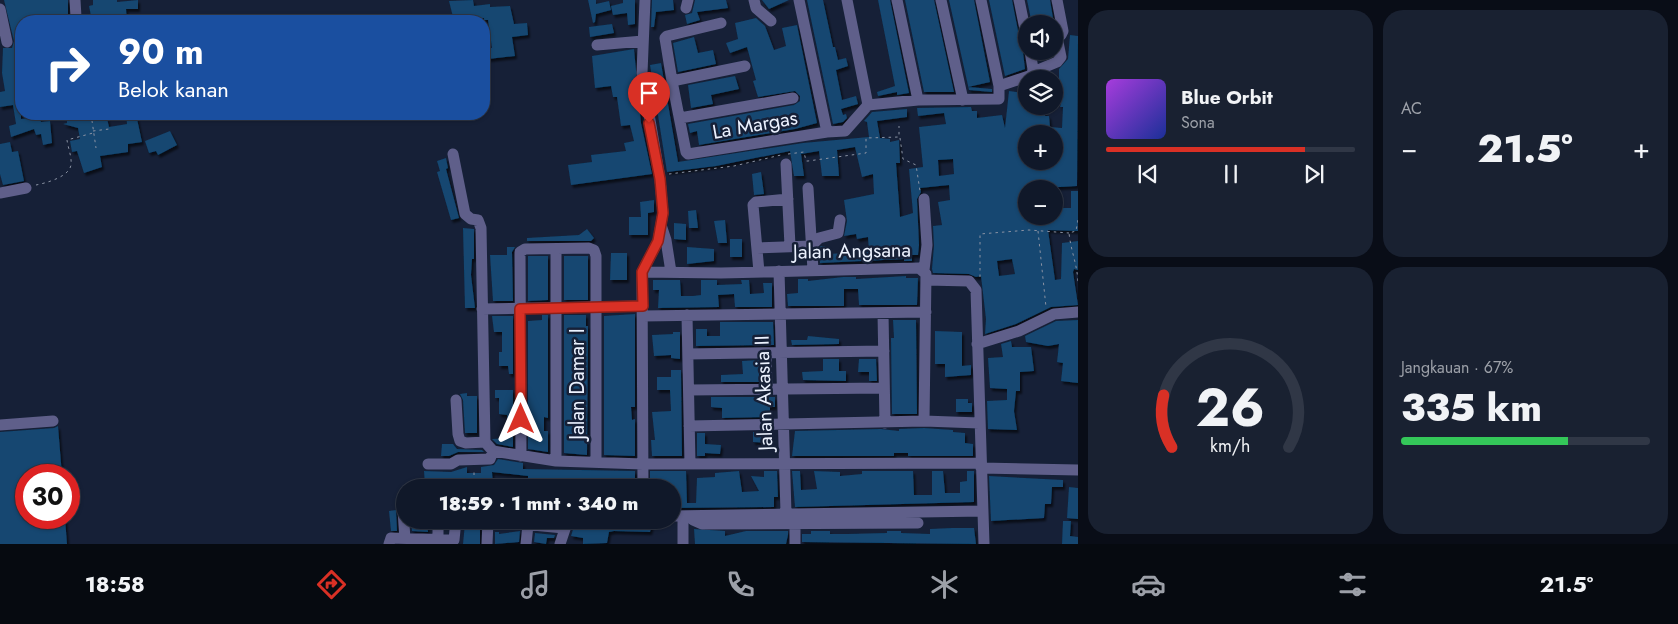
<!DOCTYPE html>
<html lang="id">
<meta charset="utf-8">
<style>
:root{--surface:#101829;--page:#192131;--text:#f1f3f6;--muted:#9ca0a8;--line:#303746;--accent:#d93025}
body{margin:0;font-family:Jost,sans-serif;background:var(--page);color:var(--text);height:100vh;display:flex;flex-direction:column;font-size:19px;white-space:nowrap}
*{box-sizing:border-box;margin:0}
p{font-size:16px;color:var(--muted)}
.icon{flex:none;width:28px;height:28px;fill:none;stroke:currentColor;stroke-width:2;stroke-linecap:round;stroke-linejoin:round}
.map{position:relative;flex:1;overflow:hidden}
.panel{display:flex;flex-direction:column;gap:10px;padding:10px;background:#090d17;width:600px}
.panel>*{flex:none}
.top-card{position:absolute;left:15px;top:15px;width:475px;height:105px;border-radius:20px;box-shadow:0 1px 4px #0004,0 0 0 1px var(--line);background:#1a4fa0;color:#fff;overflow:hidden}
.controls{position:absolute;left:1018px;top:15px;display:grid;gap:10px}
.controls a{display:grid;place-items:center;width:45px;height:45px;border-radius:50%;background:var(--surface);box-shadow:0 1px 4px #0004,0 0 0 1px var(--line);font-size:25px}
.speed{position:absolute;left:15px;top:464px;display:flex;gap:10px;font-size:25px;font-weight:700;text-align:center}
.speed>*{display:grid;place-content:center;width:65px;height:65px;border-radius:50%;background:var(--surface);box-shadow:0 1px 4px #0004,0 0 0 1px var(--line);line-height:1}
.speed .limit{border:8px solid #d22;background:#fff;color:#111}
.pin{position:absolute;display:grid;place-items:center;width:42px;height:42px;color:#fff;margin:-51px -21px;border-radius:50% 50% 50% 0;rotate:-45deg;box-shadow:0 0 5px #0007}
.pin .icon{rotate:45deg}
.me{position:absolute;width:55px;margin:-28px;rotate:0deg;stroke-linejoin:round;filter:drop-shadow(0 0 4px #0008)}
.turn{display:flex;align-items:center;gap:18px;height:105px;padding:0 20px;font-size:22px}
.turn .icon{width:65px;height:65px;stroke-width:2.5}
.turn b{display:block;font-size:35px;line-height:42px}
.big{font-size:38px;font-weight:800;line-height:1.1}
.panel .card{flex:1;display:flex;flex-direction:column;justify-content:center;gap:8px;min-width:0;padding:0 18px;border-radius:20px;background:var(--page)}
.panel .dial{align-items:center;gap:0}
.dial svg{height:130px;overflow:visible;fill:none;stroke:var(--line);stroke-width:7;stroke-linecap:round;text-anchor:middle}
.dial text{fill:var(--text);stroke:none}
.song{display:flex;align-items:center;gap:15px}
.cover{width:60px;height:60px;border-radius:8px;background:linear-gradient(135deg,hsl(280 70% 55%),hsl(230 70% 35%))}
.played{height:5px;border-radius:2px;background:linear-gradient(90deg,var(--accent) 80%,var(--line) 80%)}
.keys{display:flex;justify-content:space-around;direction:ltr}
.heat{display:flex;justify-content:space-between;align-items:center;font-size:28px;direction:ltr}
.charge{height:8px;border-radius:4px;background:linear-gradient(90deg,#34c759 67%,var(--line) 0)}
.panel .tiles{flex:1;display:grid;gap:10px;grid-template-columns:repeat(2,1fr)}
.trip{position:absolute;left:396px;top:479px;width:285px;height:50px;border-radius:25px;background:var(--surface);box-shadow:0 1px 4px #0004,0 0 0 1px var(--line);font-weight:800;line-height:50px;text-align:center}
.tab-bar{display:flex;height:80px;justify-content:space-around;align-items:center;background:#060a10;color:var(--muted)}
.tab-bar .icon{width:35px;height:35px}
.tab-bar .current{color:var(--accent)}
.tab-bar b{font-size:22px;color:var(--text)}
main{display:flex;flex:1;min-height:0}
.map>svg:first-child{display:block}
.building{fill:#134771;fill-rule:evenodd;filter:url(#shadow)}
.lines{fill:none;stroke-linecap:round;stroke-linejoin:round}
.path{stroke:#8b93a4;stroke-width:1;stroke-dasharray:2.5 4;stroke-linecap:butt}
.minor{stroke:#5f5f8a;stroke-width:11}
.route-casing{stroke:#8d1f18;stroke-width:12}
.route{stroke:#d93025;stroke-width:9}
.labels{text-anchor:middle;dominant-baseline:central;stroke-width:5;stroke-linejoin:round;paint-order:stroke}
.street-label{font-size:20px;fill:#ecf2ff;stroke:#162037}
</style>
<main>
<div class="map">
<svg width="1078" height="544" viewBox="0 0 1078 544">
<defs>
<filter id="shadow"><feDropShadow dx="2" dy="3" stdDeviation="1" flood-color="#0009"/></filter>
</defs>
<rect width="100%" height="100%" fill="#162037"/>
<path class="building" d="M4 0H68V16L19 22 21 38V63H18L21 74V119L40 117 41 122 50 121 52 143 43 145 41 134 36 135 34 129 11 137 9 126 16 124 13 105 0 107V92L5 91 2 73 3 48H12L14 41Z
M93 0H117V2L138 0V9H126L127 21H92L89 6 93 5Z
M473 0 474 6 490 4V7L510 6 514 24 527 23 528 35 512 37 515 56 488 59 487 48H492L488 20H484V18L454 21 449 1Z
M588 0H596V4L609 1 611 10 596 14 595 22 593 23Z
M623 0H635V24L628 25 627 13 613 15 611 6 623 3Z
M652 0H673L674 10 656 12 654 27H651Z
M695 0H726L728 8 697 12 700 20 687 24 685 15 692 13Z
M762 0H789L769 9Z
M807 0H823L833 47H835L838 60 846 58 848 66 836 70 842 100 856 96 858 104 841 109 843 115 846 114 847 118 843 122 833 124Z
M878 0H890L909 93 897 95V92L878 96 877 92 895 86Z
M905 0H934L954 92H924Z
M949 0H974L990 82 968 87 992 89V92L969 90Z
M989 0H1012L1019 36 1024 46 1023 52 1025 69 1005 76Z
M1027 0H1050L1054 24H1032Z
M756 18 765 26 774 50 786 46 782 28 797 25 817 123 795 129 699 145 697 131 690 133 688 124 794 105 800 101V96L795 91 758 97 753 81 756 80 747 47 730 53 726 43 738 39 735 23Z
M612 24 614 33 590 37 589 27Z
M1070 35 1078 36 1077 186 1026 189V216H1054V208H1071V191H1078V231L1048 230 1055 280 1061 279 1062 243 1078 241V270L1074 269 1073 272 1078 305 1051 307 1016 324 985 334 986 319 981 276 976 277 969 274 933 273 932 269 934 246 933 226 942 225 938 202 950 200 949 185 920 188 921 192 917 199 919 245 918 255H912V261H904V259L820 263 819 248 821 246H825L826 254 869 252 868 237 857 239 856 234 844 236 847 221 844 200 874 194 873 174 862 177 855 147 837 150 839 176H822L819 151 801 154 804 176H794L790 151 716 166 667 172 650 65 661 63 678 162 803 143 869 137 867 122 864 121 872 112 907 109V117L877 121 880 138 890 139V142L899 140 900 163H896L900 217 913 213 909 169 923 167 919 127 946 124 944 113 918 116 917 108 971 107 972 111H977V118L1002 115 1005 128 1009 91 1025 93 1023 106H1045V116H1049L1050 127 1062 128 1063 107H1060L1061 103H1054V95L1055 86H1059V69L1068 59ZM1026 134H1054V161H1026ZM953 159 954 174 939 176 938 160ZM1012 259 1015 274 999 276 997 261Z
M694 37 698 53 713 50 716 64 678 72 673 43Z
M634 49 641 123 652 174 571 185 568 165 592 162 591 155 626 151 624 143 634 141 630 125 621 126 617 97H613L611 86 595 88 592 56Z
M735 76 739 89 711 95 713 104 691 108 688 85Z
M67 114H74V121L107 118 109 127 127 124 126 114H136L142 142 128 144V152L100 156 102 167 84 173 77 151 72 152 70 141 80 139 78 128 63 124 67 123Z
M170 131 177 145 158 155 156 151 149 153 145 141Z
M10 142 12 152 18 151 24 181 3 185 0 174V144Z
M446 158 448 168 446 169 459 218 451 220 437 172 440 171 437 161Z
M761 172 764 194 754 195 752 174Z
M654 200V212L648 213V235H629V217H641L640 202Z
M696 210 698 228H689L688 211Z
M725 220 727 243H718L714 221Z
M674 223 686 224V240L674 239Z
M463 228 474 229V259H472L471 275 475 308H465Z
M587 229 594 238 591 241H527V238L579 235Z
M730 239H742V257H730Z
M507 247H515L512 252 513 301H493L490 255H507Z
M687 247 714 249V261L687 264Z
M611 253H627V280H610Z
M528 256H548V300L528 301Z
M564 256H588V300H564Z
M906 276V278H918L917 305H859L858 289H844V306H788L787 294 798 293V279H808V281L843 277H856V279Z
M653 280H680L681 296H693L701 295V280H717V285L742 284 741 280H749L750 294 764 293 763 283H772V307H735L734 294 718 295 719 307 658 308 659 290H653Z
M635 314V407H631L632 420 635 419V456L604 455V316Z
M542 315H548V418L544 417V431H548V452L528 449V321L542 320Z
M564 315H586V326H588L587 455 564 453Z
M492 316H513V374H509L508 366H499V352H502V332H494Z
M893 320H916L917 414H892L891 338H894Z
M1078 320V383L1061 381 1063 363 1057 362 1059 344 1048 346 1026 342 1025 336 1056 321Z
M720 322H773L774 345 696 346V329H707V336H720Z
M935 331 962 332V366L971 365V375L945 377V364H935Z
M673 332H680V359L671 358V355L654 356 652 335 673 334Z
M808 336 839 339V344L792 345 791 340H807Z
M1011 341 1012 347H1031L1034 371 1020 372V391H1016L1014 411 1017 430 988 429 987 401 1007 400V389L990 388 988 358 1003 357 1001 344Z
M823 359H839V371H846V381L803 380 802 372 823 371Z
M859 359H876L877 381H869V372H858Z
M759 360V382H721V375L743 374 742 361Z
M671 370H681L682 456H652L651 440H655L652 412 671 411 670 390H657V377H671Z
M495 390H513V447L497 444 492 439 510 438V421H507V415L499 414V398H495Z
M467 393V396H477V433H465L463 400 460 394Z
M711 397H775V407H770V417L722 418V408L711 407Z
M956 399H968V403H972V412H956Z
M58 426 62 475H26V518H65L67 544H0V432L54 428Z
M924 428 953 430V432L965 433V443L973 444V456H908V453H894V456H792L795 431 881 429 899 431V429Z
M753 432H768V443L753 442Z
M697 433H705V444L721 445 720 454 705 453V456H697Z
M442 444H453L457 449 482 450 484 452H458L449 456H441Z
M498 459 523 463V469L635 471V484H620V488H579V483H565V488H528V476L492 472 493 485 436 482V486H425L424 471 451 472 467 467V473H481V467L494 465Z
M650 471H686L687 503H696L697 478 715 477V473L739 471 742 492 759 491 751 476 764 477V471H777L778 497H774V507L672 508V488H658V484H650Z
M792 471H800L801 490 817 489 814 471 840 472V476L862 474V471H913L914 495H932V471H943L945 493H960V482L967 481V471H974V502L795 507Z
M989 476 1063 480V487H1052L1051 504H1045L1044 518 991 521Z
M1069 487 1078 488V519L1067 518Z
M396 510 397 531H391L389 511Z
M411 520H427L428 532 412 531Z
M578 520H611L652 524 650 532 614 531 609 532 607 543 583 544V538L571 536 574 526H577Z
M1063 521H1071L1070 536 1078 537V544H1062Z
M465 523 480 525V544H463Z
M952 528H974L976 544 802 542V534H811V531H830V534H847L887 533V531H901V533L930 534V529Z
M694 529 725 531V536L746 531H788V535L786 544H695Z
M520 531 519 542 495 544V532H499V534Z
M535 533 555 535 554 538H547L546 544 534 542Z"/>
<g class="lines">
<path class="path" d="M86 18 100 21
M37 21 67 18
M16 33H21
M91 114 96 148
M93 131 109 129
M900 138 903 159 916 165 920 191
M788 154 804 152 806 161H808L866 153V138L899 137V126
M669 174 734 166 781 155
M36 185C46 183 69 177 71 165 72 157 68 148 67 140L93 133
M1078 220 1076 231 1069 233C1071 252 1077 263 1078 282
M1038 231 1046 307
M980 277V234L1029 230 1069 233
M474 488V470"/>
<path class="minor" d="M75 0 76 17
M754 0 756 8 771 21
M799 0 827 132
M847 0 868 105
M897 0 918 100
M941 0 963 100
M1019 0 1026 34
M686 8 688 0
M0 9 7 42
M1054 37 1061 35 1063 31 1057 0
M597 45 643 41
M745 66 672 81 686 152 688 154 827 132 845 131 868 105 918 100 999 99V86L981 0
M1033 72 1057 62 1061 57 1057 37
M672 81 665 38 667 36 721 23
M999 86 1032 75 1033 69 1030 51
M680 118 793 98
M453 154 465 214 471 219 478 220 481 228 485 442 493 451 556 461 643 464 981 463
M786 164 790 246
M808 188 813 270
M0 193 26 188
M662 228 666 240 671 272
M757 248 811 246 819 238 838 233 840 220
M556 249V461
M924 270 927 245 924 199
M779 271 786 513
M642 272 721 273 919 268 926 274 924 421 689 426
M759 272 753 205 756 202 788 199
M927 280 969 281 976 290 984 544
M482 309 643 306
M883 313 885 423
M687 315 690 464
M643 316 926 312
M977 344 1019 331 1054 314 1078 312
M766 353 767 389
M688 354 884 351
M689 390 884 388
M456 400 458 434 460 441 466 443 485 442
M924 421 979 423
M0 425 53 421
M521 456 520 252 525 249 589 248 594 250 596 256V462
M428 464H451L458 460 490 459 493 451
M981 468 1078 470
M643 488 642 272 658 241 663 213 660 179 642 73 645 0
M403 510 405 539
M672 516 983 511
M683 516V544
M795 518V544
M693 520 702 524 918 523
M438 539V520
M389 544 391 538 454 540 456 520
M487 544 488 521 564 528
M526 544 528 525
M560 544 568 520"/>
</g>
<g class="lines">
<g class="route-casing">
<path id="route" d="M521 419 520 309 643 306 642 272 658 241 663 213 660 179 649 123"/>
</g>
<use href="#route" class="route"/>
</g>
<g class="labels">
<g class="street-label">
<text transform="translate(755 125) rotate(-10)">La Margas</text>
<text transform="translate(852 251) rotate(-1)">Jalan Angsana</text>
<text transform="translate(577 384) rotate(-90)">Jalan Damar I</text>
<text transform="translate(764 393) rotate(-92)">Jalan Akasia II</text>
</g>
</g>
</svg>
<div class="controls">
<a><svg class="icon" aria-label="sound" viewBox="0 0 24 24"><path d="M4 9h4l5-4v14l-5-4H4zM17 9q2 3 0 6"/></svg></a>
<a><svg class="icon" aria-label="layers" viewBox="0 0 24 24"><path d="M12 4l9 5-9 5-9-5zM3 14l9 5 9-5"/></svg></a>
<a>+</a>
<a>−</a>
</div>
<div class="speed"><div class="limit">30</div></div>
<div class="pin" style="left:649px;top:123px;background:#d93025"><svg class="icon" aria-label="arrive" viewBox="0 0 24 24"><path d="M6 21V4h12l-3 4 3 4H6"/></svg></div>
<svg class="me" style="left:521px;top:419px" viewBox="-20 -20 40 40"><path d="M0-17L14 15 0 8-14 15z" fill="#d93025" stroke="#fff" stroke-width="4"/></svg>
<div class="trip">18:59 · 1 mnt · 340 m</div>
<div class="top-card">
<div class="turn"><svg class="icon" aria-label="right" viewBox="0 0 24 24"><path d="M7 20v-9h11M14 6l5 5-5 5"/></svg><div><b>90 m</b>Belok kanan</div></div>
</div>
</div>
<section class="panel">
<div class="tiles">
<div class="card">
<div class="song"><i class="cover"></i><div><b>Blue Orbit</b><p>Sona</p></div></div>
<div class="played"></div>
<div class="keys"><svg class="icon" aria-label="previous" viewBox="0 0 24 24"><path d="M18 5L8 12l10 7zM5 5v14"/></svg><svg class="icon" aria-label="pause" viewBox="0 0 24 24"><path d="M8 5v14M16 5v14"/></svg><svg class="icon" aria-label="next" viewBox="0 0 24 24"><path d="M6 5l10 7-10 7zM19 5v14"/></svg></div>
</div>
<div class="card"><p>AC</p>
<div class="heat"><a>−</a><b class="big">21.5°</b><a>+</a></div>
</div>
<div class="card dial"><svg viewBox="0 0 100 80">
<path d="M14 69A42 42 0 1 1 86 69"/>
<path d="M14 69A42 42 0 0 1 9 37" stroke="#d93025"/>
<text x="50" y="56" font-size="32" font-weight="700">26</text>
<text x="50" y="72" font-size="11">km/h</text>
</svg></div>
<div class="card"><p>Jangkauan · 67%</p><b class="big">335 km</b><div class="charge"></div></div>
</div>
</section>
</main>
<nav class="tab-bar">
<b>18:58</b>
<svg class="icon current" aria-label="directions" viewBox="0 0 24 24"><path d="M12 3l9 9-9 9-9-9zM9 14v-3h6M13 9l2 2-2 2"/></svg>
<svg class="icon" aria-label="music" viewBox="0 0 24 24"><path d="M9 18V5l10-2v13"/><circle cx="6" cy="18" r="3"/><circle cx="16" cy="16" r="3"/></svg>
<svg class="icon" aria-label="phone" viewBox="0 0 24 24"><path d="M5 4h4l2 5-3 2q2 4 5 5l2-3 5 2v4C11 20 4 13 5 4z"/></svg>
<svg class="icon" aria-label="climate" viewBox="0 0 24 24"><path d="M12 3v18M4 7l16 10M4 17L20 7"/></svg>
<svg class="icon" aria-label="car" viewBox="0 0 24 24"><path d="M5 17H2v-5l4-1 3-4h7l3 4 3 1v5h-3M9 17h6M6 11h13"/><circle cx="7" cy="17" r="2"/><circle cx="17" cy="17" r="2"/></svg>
<svg class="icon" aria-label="filters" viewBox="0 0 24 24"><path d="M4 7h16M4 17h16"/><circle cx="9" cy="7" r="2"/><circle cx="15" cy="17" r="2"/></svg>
<b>21.5°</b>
</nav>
